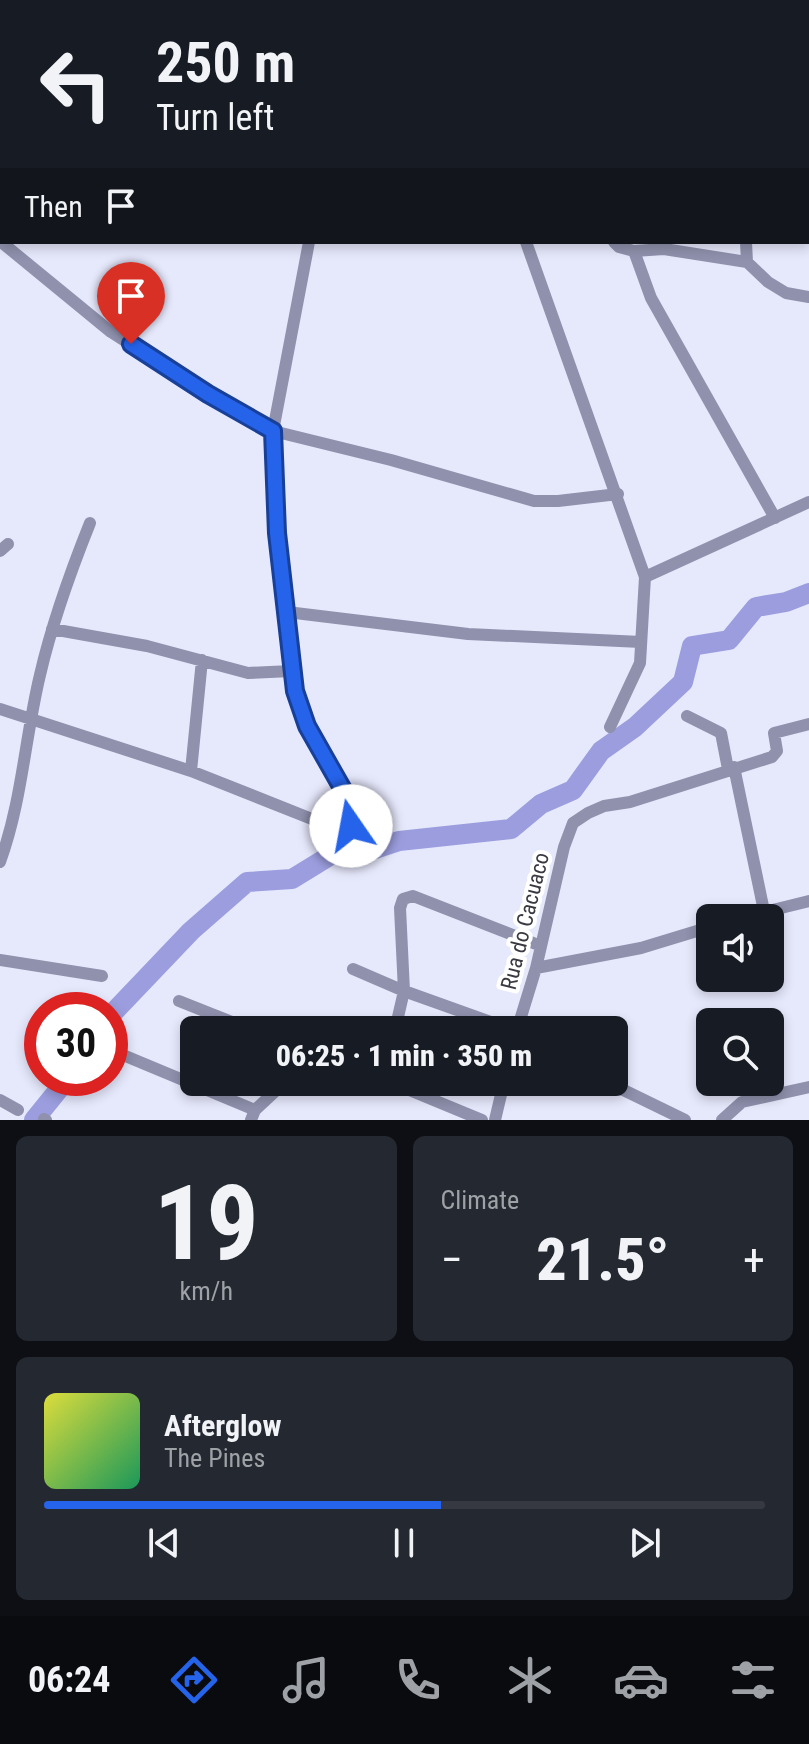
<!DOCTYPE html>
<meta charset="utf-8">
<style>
:root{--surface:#171b24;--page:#242831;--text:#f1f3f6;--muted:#9ea1a6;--line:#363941;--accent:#2563eb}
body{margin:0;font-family:"Roboto Condensed",sans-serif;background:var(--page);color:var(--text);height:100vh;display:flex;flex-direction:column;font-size:30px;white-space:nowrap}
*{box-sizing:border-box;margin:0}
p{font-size:26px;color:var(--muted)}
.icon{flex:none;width:44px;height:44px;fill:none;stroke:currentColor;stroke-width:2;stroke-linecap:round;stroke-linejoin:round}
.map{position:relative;height:1120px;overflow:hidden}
.details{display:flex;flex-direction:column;gap:16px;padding:16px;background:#0d0f14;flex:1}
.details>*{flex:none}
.top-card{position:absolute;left:0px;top:0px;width:810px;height:244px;box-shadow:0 4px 12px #0003;background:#171b24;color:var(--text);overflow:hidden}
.controls{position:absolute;left:696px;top:904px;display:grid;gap:16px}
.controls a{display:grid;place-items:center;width:88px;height:88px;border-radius:12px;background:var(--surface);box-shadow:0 4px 12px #0003;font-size:40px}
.speed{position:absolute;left:24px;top:992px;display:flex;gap:16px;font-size:40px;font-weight:700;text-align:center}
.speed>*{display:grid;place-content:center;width:104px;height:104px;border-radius:50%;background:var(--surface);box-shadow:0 4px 12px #0003;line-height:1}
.speed .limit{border:12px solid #d22;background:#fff;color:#111}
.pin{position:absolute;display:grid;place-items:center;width:68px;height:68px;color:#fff;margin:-82px -34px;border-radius:50% 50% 50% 0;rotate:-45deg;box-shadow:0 0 8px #0007}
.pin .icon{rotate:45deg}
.me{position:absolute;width:88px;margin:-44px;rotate:348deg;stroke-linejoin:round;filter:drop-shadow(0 0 6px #0008)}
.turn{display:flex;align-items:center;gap:28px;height:168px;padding:0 24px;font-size:36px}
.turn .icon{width:104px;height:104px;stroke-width:2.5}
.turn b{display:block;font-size:56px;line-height:68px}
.then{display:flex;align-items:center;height:76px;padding:0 24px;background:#0003;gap:16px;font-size:30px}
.big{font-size:60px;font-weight:800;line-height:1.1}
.details .widget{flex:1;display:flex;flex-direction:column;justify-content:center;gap:12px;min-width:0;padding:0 28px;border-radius:12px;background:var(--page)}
.details .dial{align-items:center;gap:0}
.dial b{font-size:104px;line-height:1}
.song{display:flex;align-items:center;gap:24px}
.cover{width:96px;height:96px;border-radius:12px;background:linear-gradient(135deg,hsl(60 70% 55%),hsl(150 70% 35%))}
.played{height:8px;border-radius:4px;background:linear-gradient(90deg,var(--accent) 55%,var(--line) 55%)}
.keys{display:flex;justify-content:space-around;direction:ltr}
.heat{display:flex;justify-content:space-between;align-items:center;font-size:44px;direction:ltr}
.details .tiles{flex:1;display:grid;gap:16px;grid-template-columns:1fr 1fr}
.widget:last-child{grid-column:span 2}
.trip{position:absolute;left:180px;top:1016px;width:448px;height:80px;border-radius:12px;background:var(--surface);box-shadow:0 4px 12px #0003;font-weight:800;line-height:80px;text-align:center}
.dock{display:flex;height:128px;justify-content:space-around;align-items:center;background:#090b0e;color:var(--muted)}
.dock .icon{width:56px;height:56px}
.dock .selected{color:var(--accent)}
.dock b{font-size:36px;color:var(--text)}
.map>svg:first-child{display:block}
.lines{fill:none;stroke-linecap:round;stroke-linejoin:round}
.river{stroke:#9b9dde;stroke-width:20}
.minor{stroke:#8f91ad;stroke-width:12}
.tertiary{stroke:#8f91ad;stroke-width:14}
.route-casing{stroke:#184099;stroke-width:20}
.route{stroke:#2563eb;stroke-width:14}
.labels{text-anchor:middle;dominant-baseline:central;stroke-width:8;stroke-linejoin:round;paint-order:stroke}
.street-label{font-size:22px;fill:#393941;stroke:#fff}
</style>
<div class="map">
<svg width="809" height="1120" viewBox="0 0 809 1120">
<rect width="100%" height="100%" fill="#e6e8fc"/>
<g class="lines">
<path class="river" d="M110 1016 191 931 247 882 292 879 336 852 363 853 399 841 511 829 541 804 573 790 601 751 635 727 683 682 692 646 729 640 756 607 786 602 809 593
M34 1120 68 1078"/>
<path class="minor" d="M427 0 428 2
M490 0 491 2
M604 0 605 2
M741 0V2
M0 2 2 3
M43 2 44 0
M367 2V0
M0 241 111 332 208 394 273 431 391 460 534 501H558L618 494
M526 242 645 577 640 663 610 727
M614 242 619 247 634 251 664 249 747 262 768 282 786 293 809 297
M746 242 747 262
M634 251 651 298 775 518
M0 551 8 544
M645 577 809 502
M287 612 468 634 641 642
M52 629 147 646 248 673 291 671
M0 709 191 771 332 827 343 830 351 826 355 817 354 809 307 726 298 703 291 671 287 612 277 533 273 431 309 242
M687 716 721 733 728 769
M734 767 764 911
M191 771 202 660
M0 862C22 802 25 737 40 675 52 623 70 573 90 523
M740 918 809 901
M0 960 102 976
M536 968 641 948 710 927
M353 969 404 991 513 1030
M179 1001 252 1030
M395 1030 404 991 400 908 403 899 413 896 541 946
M517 1030 536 968 564 847 573 823 588 813 604 806 630 802 772 757 777 751 774 733 809 724
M111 1050 255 1110
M390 1082 482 1120
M607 1082 685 1120
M0 1100 18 1110
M44 1119 46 1120
M251 1120 255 1110 285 1082
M495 1120 504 1082
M722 1120 742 1102 809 1087"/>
<path class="tertiary" d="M270 2 272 0
M0 119 2 118"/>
</g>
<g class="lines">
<g class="route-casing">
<path id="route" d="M131 344 208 394 273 431 277 533 295 691 307 726 354 809 355 817 351 826"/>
</g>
<use href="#route" class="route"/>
</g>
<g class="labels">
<g class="street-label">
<text transform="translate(525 921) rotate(-76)">Rua do Cacuaco</text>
</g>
</g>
</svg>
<div class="controls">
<a><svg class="icon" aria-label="sound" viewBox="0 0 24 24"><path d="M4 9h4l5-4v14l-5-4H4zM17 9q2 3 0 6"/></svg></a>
<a><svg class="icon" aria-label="search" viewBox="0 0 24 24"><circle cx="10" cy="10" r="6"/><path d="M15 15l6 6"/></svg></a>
</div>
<div class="speed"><div class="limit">30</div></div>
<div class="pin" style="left:131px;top:344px;background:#d93025"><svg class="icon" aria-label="arrive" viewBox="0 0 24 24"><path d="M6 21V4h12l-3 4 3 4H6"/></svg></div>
<svg class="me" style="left:351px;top:826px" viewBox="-20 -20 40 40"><circle r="19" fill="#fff"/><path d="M0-13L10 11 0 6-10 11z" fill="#2563eb"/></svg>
<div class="trip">06:25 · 1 min · 350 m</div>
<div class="top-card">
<div class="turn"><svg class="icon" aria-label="left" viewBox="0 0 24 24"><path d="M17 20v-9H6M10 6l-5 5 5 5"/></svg><div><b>250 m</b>Turn left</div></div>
<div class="then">Then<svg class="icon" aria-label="arrive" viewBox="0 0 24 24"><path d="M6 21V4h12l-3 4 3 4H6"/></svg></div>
</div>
</div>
<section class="details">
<div class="tiles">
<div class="widget dial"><b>19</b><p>km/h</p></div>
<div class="widget"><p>Climate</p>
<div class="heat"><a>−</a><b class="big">21.5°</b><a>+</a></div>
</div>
<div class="widget">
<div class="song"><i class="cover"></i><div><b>Afterglow</b><p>The Pines</p></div></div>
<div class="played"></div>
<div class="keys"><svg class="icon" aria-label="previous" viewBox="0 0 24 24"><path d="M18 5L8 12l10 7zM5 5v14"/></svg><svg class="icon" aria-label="pause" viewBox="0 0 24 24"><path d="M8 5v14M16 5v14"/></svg><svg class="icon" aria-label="next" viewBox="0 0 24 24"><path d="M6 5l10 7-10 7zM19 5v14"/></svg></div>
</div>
</div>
</section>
<nav class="dock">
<b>06:24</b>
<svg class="icon selected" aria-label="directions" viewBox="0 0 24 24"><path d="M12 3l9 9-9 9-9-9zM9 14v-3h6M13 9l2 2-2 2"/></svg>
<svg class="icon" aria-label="music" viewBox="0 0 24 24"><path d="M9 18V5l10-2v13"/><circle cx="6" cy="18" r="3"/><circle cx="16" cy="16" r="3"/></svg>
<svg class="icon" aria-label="phone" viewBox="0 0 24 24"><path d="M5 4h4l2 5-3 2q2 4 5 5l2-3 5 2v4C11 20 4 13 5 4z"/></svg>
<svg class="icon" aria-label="climate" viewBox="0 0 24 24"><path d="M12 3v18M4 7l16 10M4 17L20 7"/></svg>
<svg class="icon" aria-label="car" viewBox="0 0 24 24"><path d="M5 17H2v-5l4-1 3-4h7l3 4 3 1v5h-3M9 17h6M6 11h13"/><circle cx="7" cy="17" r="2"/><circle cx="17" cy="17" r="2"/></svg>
<svg class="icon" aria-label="filters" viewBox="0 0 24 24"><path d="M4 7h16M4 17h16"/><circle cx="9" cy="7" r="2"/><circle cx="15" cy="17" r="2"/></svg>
</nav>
